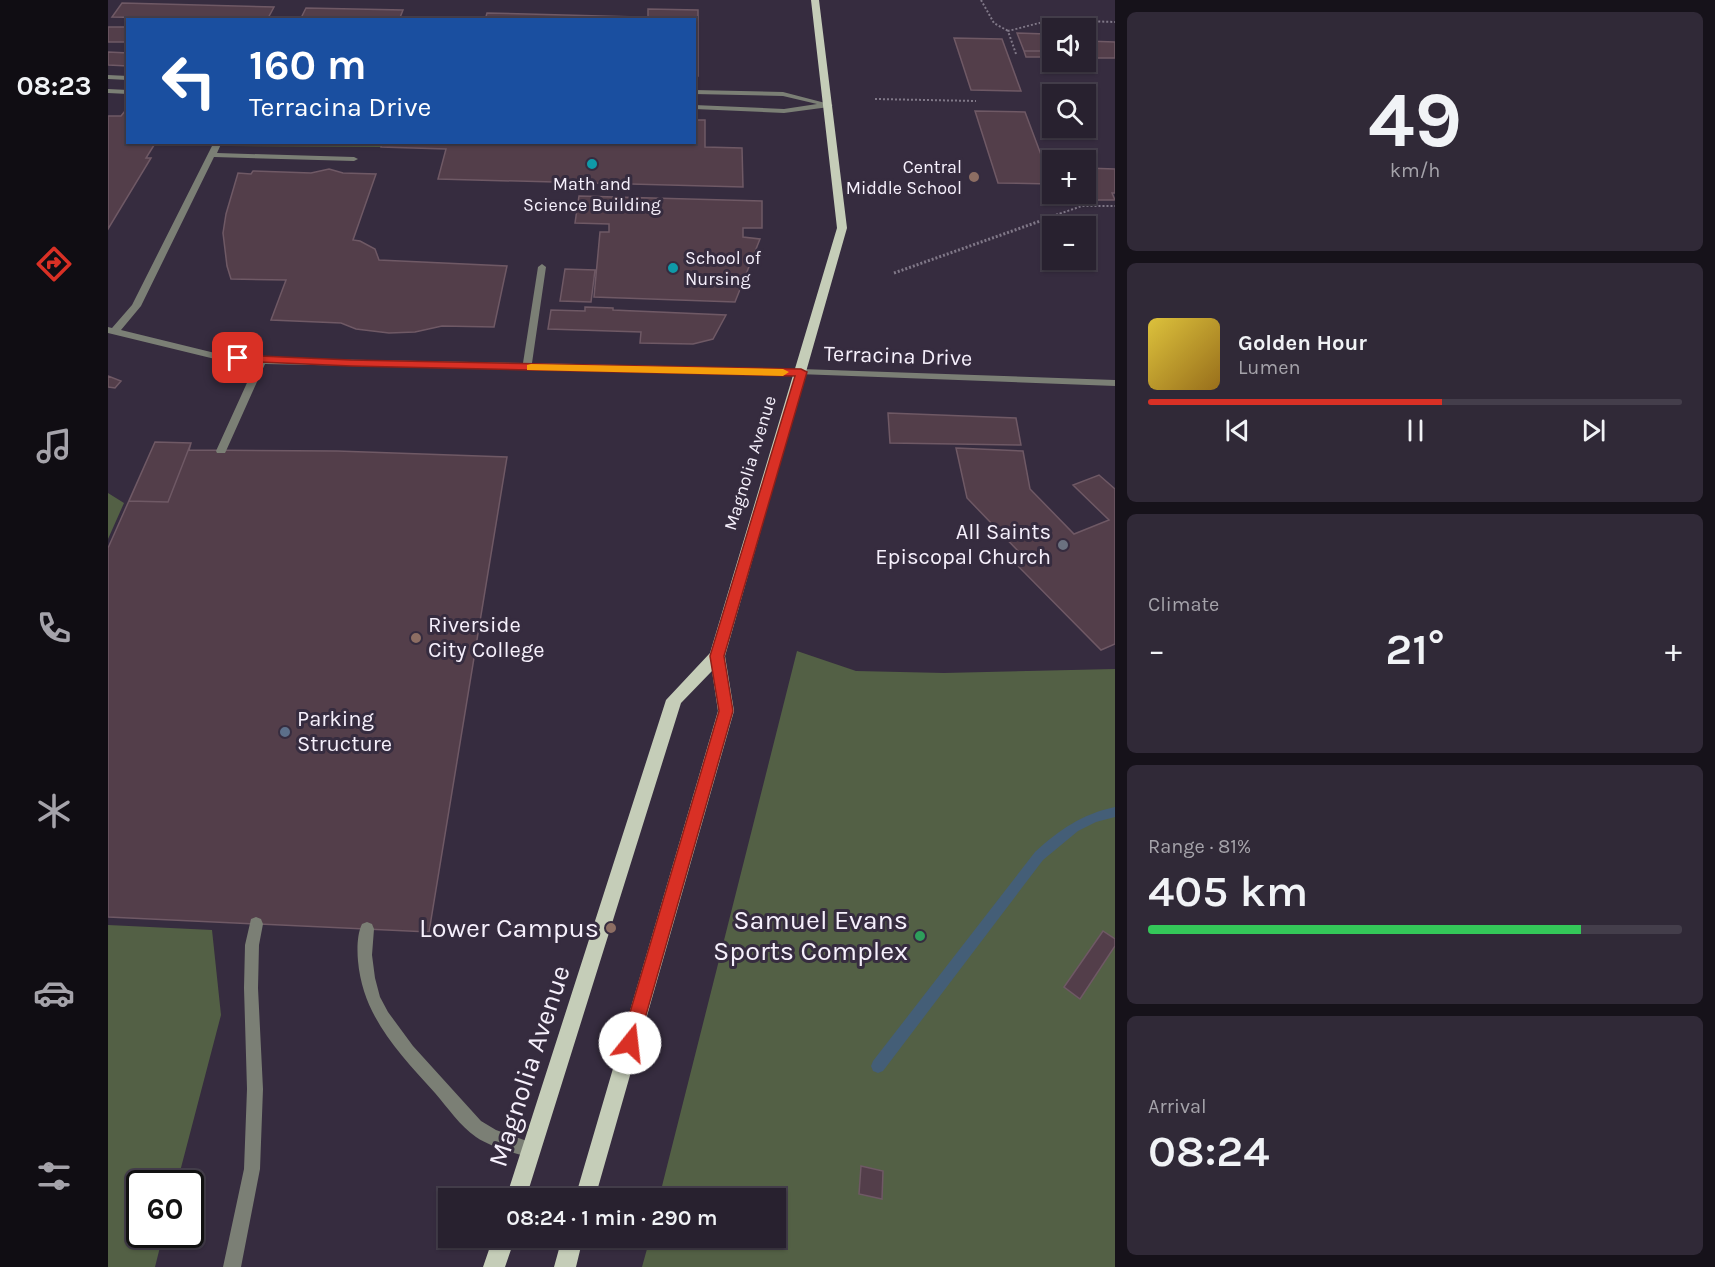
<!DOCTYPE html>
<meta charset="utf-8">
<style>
:root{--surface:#28212f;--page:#302937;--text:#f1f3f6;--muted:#a5a3aa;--line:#443e4b;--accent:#d93025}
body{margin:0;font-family:Karla,sans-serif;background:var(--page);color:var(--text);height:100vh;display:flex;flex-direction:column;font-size:22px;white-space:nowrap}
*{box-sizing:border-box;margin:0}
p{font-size:20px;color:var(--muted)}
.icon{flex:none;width:33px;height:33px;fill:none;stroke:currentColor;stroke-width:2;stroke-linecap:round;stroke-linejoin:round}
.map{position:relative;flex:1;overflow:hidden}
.sheet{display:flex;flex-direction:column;gap:12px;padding:12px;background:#16121a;width:600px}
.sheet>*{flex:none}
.top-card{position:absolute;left:18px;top:18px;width:570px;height:126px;border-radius:0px;box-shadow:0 2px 4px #0004,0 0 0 2px var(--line);background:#1a4fa0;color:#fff;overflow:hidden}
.controls{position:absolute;left:934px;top:18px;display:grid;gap:12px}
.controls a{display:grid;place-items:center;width:54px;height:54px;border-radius:0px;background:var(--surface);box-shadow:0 2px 4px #0004,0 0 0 2px var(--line);font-size:30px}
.speed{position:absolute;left:18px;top:1170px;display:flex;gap:12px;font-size:30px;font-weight:700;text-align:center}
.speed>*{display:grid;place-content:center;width:78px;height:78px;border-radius:50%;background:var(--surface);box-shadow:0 2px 4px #0004,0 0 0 2px var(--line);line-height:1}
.speed .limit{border:3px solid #111;border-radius:9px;background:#fff;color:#111}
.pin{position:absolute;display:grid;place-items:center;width:51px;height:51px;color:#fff;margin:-26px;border-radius:12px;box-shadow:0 3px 9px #0006}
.me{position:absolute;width:66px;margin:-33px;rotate:16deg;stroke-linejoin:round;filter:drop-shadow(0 0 4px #0008)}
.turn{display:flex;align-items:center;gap:21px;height:126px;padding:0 24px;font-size:27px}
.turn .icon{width:78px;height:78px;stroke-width:2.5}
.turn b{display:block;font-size:42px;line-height:51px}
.big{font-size:45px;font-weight:600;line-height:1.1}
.sheet .widget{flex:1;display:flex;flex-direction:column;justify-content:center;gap:9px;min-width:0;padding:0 21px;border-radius:9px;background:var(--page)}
.sheet .dial{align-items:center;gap:0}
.dial b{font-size:78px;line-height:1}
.song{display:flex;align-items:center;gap:18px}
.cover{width:72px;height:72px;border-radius:9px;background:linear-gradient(135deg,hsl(50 70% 55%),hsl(40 70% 35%))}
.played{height:6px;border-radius:3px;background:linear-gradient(90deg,var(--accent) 55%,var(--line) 55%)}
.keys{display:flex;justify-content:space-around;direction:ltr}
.heat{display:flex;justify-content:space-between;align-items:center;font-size:33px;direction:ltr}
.charge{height:9px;border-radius:4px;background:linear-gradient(90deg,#34c759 81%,var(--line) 0)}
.trip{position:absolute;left:330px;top:1188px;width:348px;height:60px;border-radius:0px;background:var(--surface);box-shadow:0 2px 4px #0004,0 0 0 2px var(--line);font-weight:600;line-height:60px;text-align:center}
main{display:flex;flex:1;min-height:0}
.menu{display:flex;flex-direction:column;width:108px;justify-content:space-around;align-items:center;background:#100d13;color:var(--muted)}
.menu .icon{width:42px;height:42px}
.menu .on{color:var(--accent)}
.menu b{font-size:27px;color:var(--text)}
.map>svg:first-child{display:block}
.green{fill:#536045}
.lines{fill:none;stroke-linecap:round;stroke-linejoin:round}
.stream{fill:#445e77;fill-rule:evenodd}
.building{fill:#533e4a;stroke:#6f5965;stroke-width:1.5}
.path-far1{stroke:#807888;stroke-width:2;stroke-dasharray:2 2;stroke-linecap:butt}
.path{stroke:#807888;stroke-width:3;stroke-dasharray:2 2;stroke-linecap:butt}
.service{fill:#7b7f75;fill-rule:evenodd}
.minor{fill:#7b7f75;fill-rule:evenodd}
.primary{fill:#c5cdb8;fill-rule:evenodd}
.route{fill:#d93025;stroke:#8d1f18;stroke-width:1.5}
.slow{fill:#f59e0b}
.culture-dot{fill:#0f9aa8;stroke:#362c3f;stroke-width:2}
.education-dot{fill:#8d6e63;stroke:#362c3f;stroke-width:2}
.worship-dot{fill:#6b7280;stroke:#362c3f;stroke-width:2}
.service-dot{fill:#5c6f8a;stroke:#362c3f;stroke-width:2}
.leisure-dot{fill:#2e9e5b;stroke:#362c3f;stroke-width:2}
.labels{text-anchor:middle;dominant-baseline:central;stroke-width:6;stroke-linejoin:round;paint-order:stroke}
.far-poi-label{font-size:18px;fill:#f6f0fc;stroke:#362c3f;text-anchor:end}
.far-street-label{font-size:18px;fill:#f6f0fc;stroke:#362c3f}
.street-label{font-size:22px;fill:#f6f0fc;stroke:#362c3f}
.poi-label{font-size:22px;fill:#f6f0fc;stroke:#362c3f;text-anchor:start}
.near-poi-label{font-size:27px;fill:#f6f0fc;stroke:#362c3f;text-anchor:end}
.near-street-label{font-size:27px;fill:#f6f0fc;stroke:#362c3f}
</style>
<main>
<nav class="menu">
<b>08:23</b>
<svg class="icon on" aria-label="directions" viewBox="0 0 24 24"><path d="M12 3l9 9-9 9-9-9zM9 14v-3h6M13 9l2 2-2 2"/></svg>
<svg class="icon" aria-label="music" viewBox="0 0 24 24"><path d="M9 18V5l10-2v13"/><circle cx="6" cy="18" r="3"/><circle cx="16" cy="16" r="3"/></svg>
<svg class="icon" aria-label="phone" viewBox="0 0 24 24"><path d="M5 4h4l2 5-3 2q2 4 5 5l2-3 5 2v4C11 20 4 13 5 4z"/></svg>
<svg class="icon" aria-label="climate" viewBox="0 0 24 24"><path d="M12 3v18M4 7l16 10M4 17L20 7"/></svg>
<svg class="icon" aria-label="car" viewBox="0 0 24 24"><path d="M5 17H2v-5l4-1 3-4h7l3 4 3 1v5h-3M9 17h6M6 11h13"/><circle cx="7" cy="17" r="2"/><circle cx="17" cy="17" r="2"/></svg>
<svg class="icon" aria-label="filters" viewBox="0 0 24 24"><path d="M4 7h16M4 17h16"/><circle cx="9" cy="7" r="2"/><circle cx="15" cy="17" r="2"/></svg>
</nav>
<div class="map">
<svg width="1007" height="1267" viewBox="0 0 1007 1267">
<rect width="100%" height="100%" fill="#362c3f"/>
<path class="green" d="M123 142 274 143 273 147 121 146Z
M0 493 16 503 0 539Z
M689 651 748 671 836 673 1007 669V1267H534L542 1238H668V1198H551Z
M0 925 104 930 113 1015 69 1183 32 1184V1234L55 1235 47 1267H0Z"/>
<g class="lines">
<path class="stream" d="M1007 807V817L988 822 970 831 935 860 775 1071 770 1073 765 1071 763 1066 765 1061 927 852C951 830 974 814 1007 807Z"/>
</g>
<path class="building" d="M14 3 166 7 159 20 4 17Z
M198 8 295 10 291 20H192Z
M540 9 590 10V76H586V20H540Z
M379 13 530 17 529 20H377Z
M0 27H20V42H0Z
M909 33 938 34 945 51H916Z
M846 38 894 39 913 91 863 90Z
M978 41 1007 42V58H978Z
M916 51H945V57H918Z
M0 52 20 53V66L0 65Z
M17 111H20V142H48L38 158H43L0 229V116H13Z
M867 111 917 112 944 184 890 183Z
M586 120H597V147L634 148 635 187 330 179 338 149 273 147 274 142H586Z
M978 168 1007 169V193H1004L1007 200H973L970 194H978Z
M221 169 235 173 268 174 245 240 252 241 267 249 271 260 399 266 386 327 334 326 307 332 281 333 248 329 233 323 163 320 178 280 123 279 119 266 115 233 118 214 130 173 143 174 145 171 203 173Z
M471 196 654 201V228H635V237L652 239 627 302 486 297 492 232H501V224L467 223Z
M457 269 487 270 483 302 452 301Z
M477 307 505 308V310L618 315 605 339 585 344 532 343 533 332 440 329 443 310 477 311Z
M0 376 13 381 7 388 0 387Z
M780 413 908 418 913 445 782 443Z
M47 442 83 443 81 450 229 451 399 457 321 932 0 917V548Z
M47 442 83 443 60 502 21 501Z
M848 448 915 451 922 489 966 534 1001 520 965 485 991 475 1007 489V644L993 650 903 559 914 555 859 498Z
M995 931 1007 939V946L972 999 956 987Z
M753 1166 775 1171 774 1199 751 1194Z"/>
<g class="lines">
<path class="path-far1" d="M873 0 886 23 900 31
M908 54 900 31 943 20 1007 22
M767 99 868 101
M948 215 974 206H1007"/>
<path class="path" d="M786 273 952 214"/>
<path class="service" d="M0 75 20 76V80L0 79Z
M0 89 20 90V94L0 93Z
M586 90 675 92 725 105 721 107 676 113 586 109V105L676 109 709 104 675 96 586 94Z
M106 142H114L109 153 246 157 250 159 246 161 106 157 33 306 13 330 107 353 154 358 415 363 430 267 434 264 438 267 424 363 693 369 698 372 693 375 157 364 118 451 117 453H109L108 451 148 363 107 359 0 333V327L4 328 24 305Z
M148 917 153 919 155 924 151 945 150 988 155 1089 152 1169 133 1267H115L136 1169 139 1089 136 988 137 945 143 919Z
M259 922 264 924 266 929 264 955 267 978 272 997 280 1012 305 1046 373 1121 388 1130 430 1145 432 1151 430 1157 424 1159C406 1152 384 1148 368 1137 352 1126 340 1108 327 1093 291 1053 255 1017 250 961 249 950 249 934 254 924Z"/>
<path class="minor" d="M693 369 1007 380V386L690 374 688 372Z"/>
<path class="primary" d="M703 0H711L739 228 617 656 626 711 487 1198H467L610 711 604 671 573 703 418 1198H398L558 700 602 653 729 228Z
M385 1238H407L397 1267H375Z
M454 1238H475L468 1267H446Z"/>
</g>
<path class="route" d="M130 355 243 360 693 369 699 372 616 656 625 711 528 1050 522 1052 515 1050 513 1043 611 711 602 656 687 376 243 366 126 361V356Z"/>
<path class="slow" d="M423 364 675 369 681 372 675 376 419 370V365Z"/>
<g class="culture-dot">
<circle cx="484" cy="164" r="6"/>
<circle cx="565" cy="268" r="6"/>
</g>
<g class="education-dot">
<circle cx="866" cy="177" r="6"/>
<circle cx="308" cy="638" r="6"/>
<circle cx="503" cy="928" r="6"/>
</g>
<circle class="worship-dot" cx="955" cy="545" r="6"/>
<circle class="service-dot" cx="177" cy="732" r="6"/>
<circle class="leisure-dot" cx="812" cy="936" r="6"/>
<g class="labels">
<g class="far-poi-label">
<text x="854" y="167">Central<tspan x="854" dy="21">Middle School</tspan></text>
<text x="484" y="184" text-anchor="middle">Math and<tspan x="484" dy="21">Science Building</tspan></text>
<text x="577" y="258" text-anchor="start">School of<tspan x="577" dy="21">Nursing</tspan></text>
</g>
<g class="far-street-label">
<text transform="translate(642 463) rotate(-73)">Magnolia Avenue</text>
</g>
<g class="street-label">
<text transform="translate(790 356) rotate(2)">Terracina Drive</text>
</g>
<g class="poi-label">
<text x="943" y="532" text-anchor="end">All Saints<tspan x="943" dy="25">Episcopal Church</tspan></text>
<text x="320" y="625">Riverside<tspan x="320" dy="25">City College</tspan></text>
<text x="189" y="719">Parking<tspan x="189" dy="25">Structure</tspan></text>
</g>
<g class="near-poi-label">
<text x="800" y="920">Samuel Evans<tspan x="800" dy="31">Sports Complex</tspan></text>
<text x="491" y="928">Lower Campus</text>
</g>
<g class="near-street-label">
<text transform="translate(421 1066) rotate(-72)">Magnolia Avenue</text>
</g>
</g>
</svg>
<div class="controls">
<a><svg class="icon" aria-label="sound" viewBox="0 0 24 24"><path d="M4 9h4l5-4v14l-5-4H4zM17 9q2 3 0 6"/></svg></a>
<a><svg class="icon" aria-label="search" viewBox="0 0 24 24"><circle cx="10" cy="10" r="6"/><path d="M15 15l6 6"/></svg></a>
<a>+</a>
<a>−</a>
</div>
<div class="speed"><div class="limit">60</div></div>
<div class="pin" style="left:130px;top:358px;background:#d93025"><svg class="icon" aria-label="arrive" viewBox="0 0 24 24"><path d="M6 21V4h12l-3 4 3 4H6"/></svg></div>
<svg class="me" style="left:522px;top:1043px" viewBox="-20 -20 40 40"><circle r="19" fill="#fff"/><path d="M0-13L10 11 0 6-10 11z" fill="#d93025"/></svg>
<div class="trip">08:24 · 1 min · 290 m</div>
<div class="top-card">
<div class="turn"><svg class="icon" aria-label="left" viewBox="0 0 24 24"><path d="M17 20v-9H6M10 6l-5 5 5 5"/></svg><div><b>160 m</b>Terracina Drive</div></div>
</div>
</div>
<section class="sheet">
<div class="widget dial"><b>49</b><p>km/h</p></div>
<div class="widget">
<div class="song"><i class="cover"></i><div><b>Golden Hour</b><p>Lumen</p></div></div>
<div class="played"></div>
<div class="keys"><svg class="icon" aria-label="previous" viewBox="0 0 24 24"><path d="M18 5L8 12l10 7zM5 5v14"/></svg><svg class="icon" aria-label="pause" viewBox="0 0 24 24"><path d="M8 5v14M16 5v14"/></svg><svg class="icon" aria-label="next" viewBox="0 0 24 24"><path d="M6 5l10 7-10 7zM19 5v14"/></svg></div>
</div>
<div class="widget"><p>Climate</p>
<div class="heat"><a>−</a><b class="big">21°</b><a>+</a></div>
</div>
<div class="widget"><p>Range · 81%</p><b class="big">405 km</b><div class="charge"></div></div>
<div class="widget"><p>Arrival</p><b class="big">08:24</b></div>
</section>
</main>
